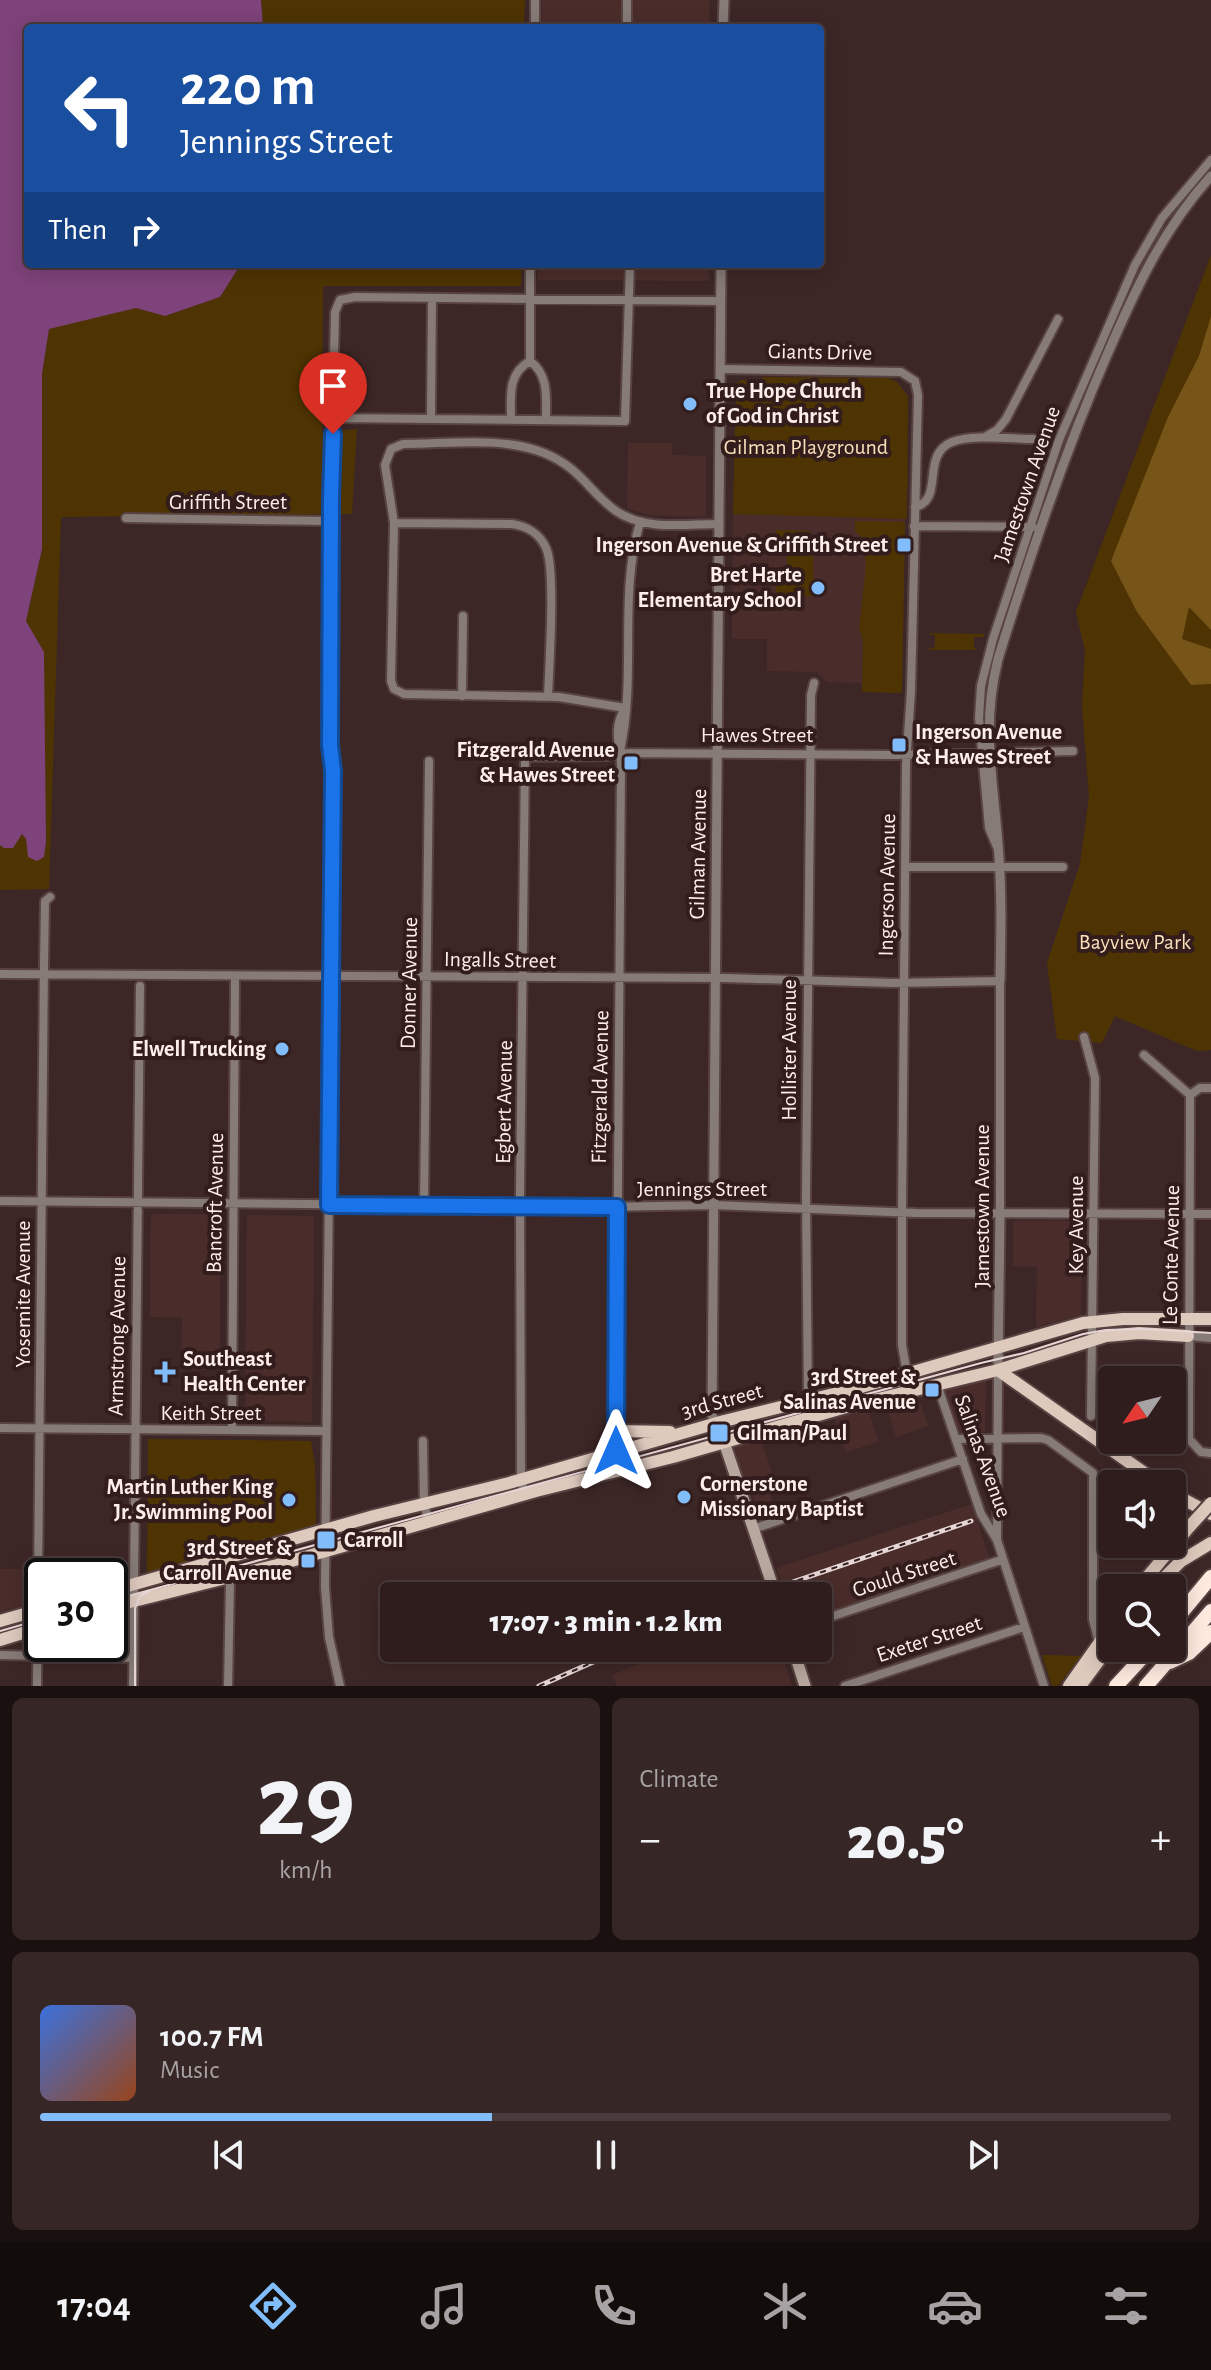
<!DOCTYPE html>
<meta charset="utf-8">
<style>
:root{--surface:#2e1d1c;--page:#362625;--text:#f1f3f6;--muted:#a7a2a3;--line:#493b3b;--accent:#80bdfa}
body{margin:0;font-family:"Alegreya Sans",sans-serif;background:var(--page);color:var(--text);height:100vh;display:flex;flex-direction:column;font-size:30px;white-space:nowrap}
*{box-sizing:border-box;margin:0}
p{font-size:26px;color:var(--muted)}
.icon{flex:none;width:44px;height:44px;fill:none;stroke:currentColor;stroke-width:2;stroke-linecap:round;stroke-linejoin:round}
.map{position:relative;height:1686px;overflow:hidden}
.panel{display:flex;flex-direction:column;gap:12px;padding:12px;background:#19100f;flex:1}
.panel>*{flex:none}
.guide{position:absolute;left:24px;top:24px;width:800px;height:244px;border-radius:8px;box-shadow:0 4px 20px #0003,0 0 0 2px var(--line);background:#1a4fa0;color:#fff;overflow:hidden}
.needle{width:52px;rotate:235deg}
.buttons{position:absolute;left:1098px;top:1366px;display:grid;gap:16px}
.buttons a{display:grid;place-items:center;width:88px;height:88px;border-radius:8px;background:var(--surface);box-shadow:0 4px 20px #0003,0 0 0 2px var(--line);font-size:40px}
.speed{position:absolute;left:24px;top:1558px;display:flex;gap:16px;font-size:40px;font-weight:700;text-align:center}
.speed>*{display:grid;place-content:center;width:104px;height:104px;border-radius:50%;background:var(--surface);box-shadow:0 4px 20px #0003,0 0 0 2px var(--line);line-height:1}
.speed .limit{border:4px solid #111;border-radius:12px;background:#fff;color:#111}
.pin{position:absolute;display:grid;place-items:center;width:68px;height:68px;color:#fff;margin:-82px -34px;border-radius:50% 50% 50% 0;rotate:-45deg;box-shadow:0 0 8px #0007}
.pin .icon{rotate:45deg}
.me{position:absolute;width:88px;margin:-44px;rotate:0deg;stroke-linejoin:round;filter:drop-shadow(0 0 6px #0008)}
.turn{display:flex;align-items:center;gap:28px;height:168px;padding:0 24px;font-size:36px}
.turn .icon{width:104px;height:104px;stroke-width:2.5}
.turn b{display:block;font-size:56px;line-height:68px}
.then{display:flex;align-items:center;height:76px;padding:0 24px;background:#0003;gap:16px;font-size:30px}
.big{font-size:60px;font-weight:800;line-height:1.1}
.panel .card{flex:1;display:flex;flex-direction:column;justify-content:center;gap:12px;min-width:0;padding:0 28px;border-radius:12px;background:var(--page)}
.panel .dial{align-items:center;gap:0}
.dial b{font-size:104px;line-height:1}
.song{display:flex;align-items:center;gap:24px}
.cover{width:96px;height:96px;border-radius:12px;background:linear-gradient(135deg,hsl(220 70% 55%),hsl(20 70% 35%))}
.played{height:8px;border-radius:4px;background:linear-gradient(90deg,var(--accent) 40%,var(--line) 40%)}
.keys{display:flex;justify-content:space-around;direction:ltr}
.heat{display:flex;justify-content:space-between;align-items:center;font-size:44px;direction:ltr}
.panel .tiles{flex:1;display:grid;gap:12px;grid-template-columns:1fr 1fr}
.card:last-child{grid-column:span 2}
.trip{position:absolute;left:380px;top:1582px;width:452px;height:80px;border-radius:8px;background:var(--surface);box-shadow:0 4px 20px #0003,0 0 0 2px var(--line);font-weight:800;line-height:80px;text-align:center}
.menu{display:flex;height:128px;justify-content:space-around;align-items:center;background:#120c0b;color:var(--muted)}
.menu .icon{width:56px;height:56px}
.menu .on{color:var(--accent)}
.menu b{font-size:36px;color:var(--text)}
.map>svg:first-child{display:block}
.built{fill:#4a2d2b}
.green{fill:#4e3402}
.forest{fill:#775418}
.water{fill:#7e437a}
.lines{fill:none;stroke-linecap:round;stroke-linejoin:round}
.minor-casing{stroke:#584342;stroke-width:12}
.tertiary-casing{stroke:#584342;stroke-width:13}
.secondary-casing{stroke:#584342;stroke-width:15}
.primary-casing{stroke:#584342;stroke-width:16}
.motorway-casing{stroke:#584342;stroke-width:18}
.minor{stroke:#867b76;stroke-width:8}
.tertiary{stroke:#867b76;stroke-width:9}
.secondary{stroke:#b7a79e;stroke-width:11}
.primary{stroke:#dec9bd;stroke-width:12}
.motorway{stroke:#fde9de;stroke-width:14}
.tram{stroke:#e6d6d5;stroke-width:2}
.rail-casing{stroke:#e6d6d5;stroke-width:5}
.rail{stroke:#331d1c;stroke-width:2;stroke-dasharray:6;stroke-linecap:butt}
.secondary-bridge-casing{stroke:#584342;stroke-width:15;stroke-linecap:butt}
.primary-bridge-casing{stroke:#584342;stroke-width:16;stroke-linecap:butt}
.secondary-bridge{stroke:#b7a79e;stroke-width:11}
.primary-bridge{stroke:#dec9bd;stroke-width:12}
.route-casing{stroke:#114b97;stroke-width:20}
.route{stroke:#1a73e8;stroke-width:14}
.poi-dot{fill:#80bdfa;stroke:#331d1c;stroke-width:3}
.labels{text-anchor:middle;dominant-baseline:central;stroke-width:8;stroke-linejoin:round;paint-order:stroke}
.street-label{font-size:22px;fill:#fdeeec;stroke:#331d1c}
.poi-label{font-size:22px;font-weight:bold;fill:#fdeeec;stroke:#331d1c;text-anchor:end}
.park-label{font-size:22px;fill:#f9dfba;stroke:#331d1c}
</style>
<div class="map">
<svg width="1211" height="1686" viewBox="0 0 1211 1686">
<rect width="100%" height="100%" fill="#3d2726"/>
<path class="built" d="M542 0H709V28H541Z
M538 264H709V281L538 280Z
M628 443H672V455L706 456V517L649 515 627 508Z
M733 514 905 519 902 693 862 692 861 683 827 682 817 672 767 671V639H732Z
M151 1214H220V1370H181L182 1318 150 1317Z
M247 1215 314 1216 312 1422 245 1421Z
M1013 1221H1082L1081 1315 1036 1327 1037 1267 1013 1266Z
M986 1380 985 1432 960 1434 945 1389Z
M917 1393 928 1426 896 1437 885 1402Z
M867 1407 879 1442 846 1452 834 1416Z
M760 1436 773 1476 765 1479 776 1511 759 1516 749 1484 745 1485 732 1446Z
M972 1504 990 1560 818 1617V1596H786L776 1568Z
M0 1569H27V1603L25 1605 0 1612Z
M677 1648H780L792 1686H617L612 1675Z"/>
<path class="green" d="M261 0H525L524 28H263Z
M1211 255V1050L1197 1051 1115 1016 1102 1043 1057 1039 1047 963 1080 864 1089 797 1082 706 1085 651 1076 612Z
M241 264H521V286H323L322 432 357 429 352 514 61 517 49 889 0 890V827L14 836 40 834 44 653 26 621 42 549V374L49 328 136 308 165 316 220 297Z
M762 377 888 378 897 382 908 396 907 519 733 514 736 384 741 380 762 381Z
M855 521 905 522 902 693 862 692 863 640 859 629 866 566 863 538 855 531Z
M776 530 810 531V545L775 544Z
M787 551H813L814 596 788 597 783 593H776L774 572 787 569Z
M926 633 984 634V637H974V647L977 650H925L935 647V635Z
M148 1439 311 1441 315 1465 316 1526 147 1573Z
M1042 1655H1045L1081 1656 1058 1686H1052Z"/>
<path class="forest" d="M1211 316V630L1189 607 1182 639 1211 649V684L1191 685 1137 612 1111 561 1168 417 1199 356Z"/>
<path class="water" d="M0 0H261L263 28H28V264H241L220 297 165 316 136 308 49 329 42 374V549L26 621 44 652 46 842 44 857 37 861 28 857 26 839 22 834 13 848H4L0 845Z"/>
<g class="lines">
<g class="minor-casing">
<path id="minor" d="M535 28V0
M627 28V0
M530 264V361C549 375 546 397 546 419
M721 369 901 372 915 381 918 395 911 691 906 765 902 1211V1345L910 1391
M431 417 432 298
M334 418 625 421 630 264
M511 420C511 397 507 374 530 361
M985 437 997 430 1006 419 1058 319
M915 507C945 500 920 455 952 442 972 434 1011 439 1033 439
M126 518 330 521
M394 523 512 524C527 526 540 534 546 548 556 569 549 668 548 697
M914 526 1033 527
M462 696 463 616
M625 708 559 697 404 694 394 689 391 681 394 523 385 465 391 449 403 444C448 444 502 436 544 453 581 468 588 491 616 511 645 531 685 524 719 524
M620 751C637 676 618 597 640 522
M997 847 989 828 979 718 981 686 993 639 1059 440 1135 265 1162 218 1211 160
M905 867H1063
M0 974 725 978 893 983 1000 981V1213
M1084 1037 1095 1078 1091 1416
M1144 1055 1190 1095
M0 1201 602 1207 713 1205 916 1213 1211 1214
M424 1205 429 761
M1188 1336 1211 1338
M998 1370 997 1540 1044 1686
M937 1384 981 1514 997 1540
M811 1418 808 1399 806 1195 811 695 814 683
M0 1428 325 1431
M232 1430 235 976
M956 1439 1041 1438 1048 1440 1093 1473V1619L1099 1643
M1172 1439H1189L1201 1452 1211 1453
M1189 1439 1190 1095 1200 1088H1211
M423 1441 424 1504 429 1523
M621 1469 616 1451 621 763C619 741 613 728 625 708
M525 1494 521 1479 520 1195 525 757 608 756 620 753 896 755 1073 751
M753 1529 963 1459
M225 1557 230 1582 228 1686
M818 1621 1001 1560
M0 1655 133 1658
M37 1686 44 964 45 901 50 897
M133 1686 140 986
M340 1686 329 1637 325 1587 333 771 330 745 331 497 335 312 340 300 355 297 721 301
M845 1686 1024 1627"/>
</g>
<g class="tertiary-casing">
<path id="tertiary" d="M723 28 724 0
M721 264 712 1415 724 1442
M1000 981C1001 935 1002 889 998 844 993 776 981 728 998 659 1030 556 1064 454 1107 355 1135 290 1163 229 1211 176
M998 1370 1000 1213"/>
</g>
<g class="secondary-casing">
<path id="secondary" d="M724 1442 772 1584
M793 1648 805 1686"/>
</g>
<g class="primary-casing">
<path id="primary" d="M998 1370 1160 1484
M616 1431 670 1432
M1172 1493 1211 1514
M1138 1588 1190 1526
M1154 1588 1181 1561 1211 1543
M110 1591 374 1516 509 1483 724 1421 854 1389 1083 1323 1123 1319H1211
M110 1607 277 1565 536 1491 673 1457 853 1405 998 1370 1106 1336 1139 1333 1188 1336
M0 1621 42 1609
M0 1640 42 1627
M1069 1686 1112 1625
M1080 1686 1112 1643"/>
</g>
<g class="motorway-casing">
<path id="motorway" d="M1172 1624 1211 1577
M1170 1662 1189 1653 1211 1632
M1116 1686 1151 1648
M1146 1686 1211 1611"/>
</g>
<use href="#minor" class="minor"/>
<use href="#tertiary" class="tertiary"/>
<use href="#secondary" class="secondary"/>
<use href="#primary" class="primary"/>
<use href="#motorway" class="motorway"/>
<path class="tram" d="M110 1601 981 1363 1024 1353 1083 1334 1106 1330 1143 1329 1211 1333
M0 1631 42 1619
M135 1686V1608L140 1596 150 1591"/>
<g class="rail-casing">
<path id="rail" d="M752 1596 971 1521
M539 1686 625 1648"/>
</g>
<use href="#rail" class="rail"/>
<g class="secondary-bridge-casing">
<path id="secondary-bridge" d="M772 1584 776 1596"/>
</g>
<g class="primary-bridge-casing">
<path id="primary-bridge" d="M1190 1526 1211 1503"/>
</g>
<use href="#secondary-bridge" class="secondary-bridge"/>
<use href="#primary-bridge" class="primary-bridge"/>
</g>
<g class="lines">
<g class="route-casing">
<path id="route" d="M333 434 331 497 330 745 333 771 329 1205 617 1207 616 1451"/>
</g>
<use href="#route" class="route"/>
</g>
<g class="poi-dot">
<circle cx="690" cy="404" r="8"/>
<rect x="896" y="537" width="16" height="16" rx="4"/>
<circle cx="818" cy="588" r="8"/>
<rect x="891" y="737" width="16" height="16" rx="4"/>
<rect x="623" y="755" width="16" height="16" rx="4"/>
<circle cx="282" cy="1049" r="8"/>
<path d="M161 1360h8v8h8v8h-8v8h-8v-8h-8v-8h8z"/>
<rect x="924" y="1382" width="16" height="16" rx="4"/>
<rect x="709" y="1423" width="20" height="20" rx="4"/>
<circle cx="684" cy="1497" r="8"/>
<circle cx="289" cy="1500" r="8"/>
<rect x="316" y="1530" width="20" height="20" rx="4"/>
<rect x="300" y="1553" width="16" height="16" rx="4"/>
</g>
<g class="labels">
<g class="street-label">
<text transform="translate(820 352) rotate(1)">Giants Drive</text>
<text transform="translate(1027 484) rotate(-71)">Jamestown Avenue</text>
<text x="228" y="502">Griffith Street</text>
<text x="757" y="735">Hawes Street</text>
<text transform="translate(698 854) rotate(-89)">Gilman Avenue</text>
<text transform="translate(887 885) rotate(-89)">Ingerson Avenue</text>
<text transform="translate(500 960) rotate(1)">Ingalls Street</text>
<text transform="translate(409 983) rotate(-89)">Donner Avenue</text>
<text transform="translate(789 1050) rotate(-90)">Hollister Avenue</text>
<text transform="translate(600 1087) rotate(-89)">Fitzgerald Avenue</text>
<text transform="translate(504 1102) rotate(-89)">Egbert Avenue</text>
<text x="702" y="1189">Jennings Street</text>
<text transform="translate(215 1203) rotate(-89)">Bancroft Avenue</text>
<text transform="translate(982 1206) rotate(-90)">Jamestown Avenue</text>
<text transform="translate(1076 1225) rotate(-90)">Key Avenue</text>
<text transform="translate(1171 1255) rotate(-89)">Le Conte Avenue</text>
<text transform="translate(23 1294) rotate(-90)">Yosemite Avenue</text>
<text transform="translate(117 1336) rotate(-89)">Armstrong Avenue</text>
<text transform="translate(722 1401) rotate(-15)">3rd Street</text>
<text x="211" y="1413">Keith Street</text>
<text transform="translate(983 1456) rotate(70)">Salinas Avenue</text>
<text transform="translate(904 1574) rotate(-18)">Gould Street</text>
<text transform="translate(929 1639) rotate(-18)">Exeter Street</text>
</g>
<g class="poi-label">
<text x="706" y="391" text-anchor="start">True Hope Church<tspan x="706" dy="25">of God in Christ</tspan></text>
<text x="888" y="545">Ingerson Avenue &amp; Griffith Street</text>
<text x="802" y="575">Bret Harte<tspan x="802" dy="25">Elementary School</tspan></text>
<text x="915" y="732" text-anchor="start">Ingerson Avenue<tspan x="915" dy="25">&amp; Hawes Street</tspan></text>
<text x="615" y="750">Fitzgerald Avenue<tspan x="615" dy="25">&amp; Hawes Street</tspan></text>
<text x="266" y="1049">Elwell Trucking</text>
<text x="183" y="1359" text-anchor="start">Southeast<tspan x="183" dy="25">Health Center</tspan></text>
<text x="916" y="1377">3rd Street &amp;<tspan x="916" dy="25">Salinas Avenue</tspan></text>
<text x="737" y="1433" text-anchor="start">Gilman/Paul</text>
<text x="700" y="1484" text-anchor="start">Cornerstone<tspan x="700" dy="25">Missionary Baptist</tspan></text>
<text x="273" y="1487">Martin Luther King<tspan x="273" dy="25">Jr. Swimming Pool</tspan></text>
<text x="344" y="1540" text-anchor="start">Carroll</text>
<text x="292" y="1548">3rd Street &amp;<tspan x="292" dy="25">Carroll Avenue</tspan></text>
</g>
<g class="park-label">
<text x="806" y="447">Gilman Playground</text>
<text x="1135" y="942">Bayview Park</text>
</g>
</g>
</svg>
<div class="buttons">
<a><svg class="needle" viewBox="-14 -14 28 28"><path d="M0-13l5 13h-10z" fill="#e53935"/><path d="M0 13l5-13h-10z" fill="#a7a2a3"/></svg></a>
<a><svg class="icon" aria-label="sound" viewBox="0 0 24 24"><path d="M4 9h4l5-4v14l-5-4H4zM17 9q2 3 0 6"/></svg></a>
<a><svg class="icon" aria-label="search" viewBox="0 0 24 24"><circle cx="10" cy="10" r="6"/><path d="M15 15l6 6"/></svg></a>
</div>
<div class="speed"><div class="limit">30</div></div>
<div class="pin" style="left:333px;top:434px;background:#d93025"><svg class="icon" aria-label="arrive" viewBox="0 0 24 24"><path d="M6 21V4h12l-3 4 3 4H6"/></svg></div>
<svg class="me" style="left:616px;top:1451px" viewBox="-20 -20 40 40"><path d="M0-17L14 15 0 8-14 15z" fill="#1a73e8" stroke="#fff" stroke-width="4"/></svg>
<div class="trip">17:07 · 3 min · 1.2 km</div>
<div class="guide">
<div class="turn"><svg class="icon" aria-label="left" viewBox="0 0 24 24"><path d="M17 20v-9H6M10 6l-5 5 5 5"/></svg><div><b>220 m</b>Jennings Street</div></div>
<div class="then">Then<svg class="icon" aria-label="right" viewBox="0 0 24 24"><path d="M7 20v-9h11M14 6l5 5-5 5"/></svg></div>
</div>
</div>
<section class="panel">
<div class="tiles">
<div class="card dial"><b>29</b><p>km/h</p></div>
<div class="card"><p>Climate</p>
<div class="heat"><a>−</a><b class="big">20.5°</b><a>+</a></div>
</div>
<div class="card">
<div class="song"><i class="cover"></i><div><b>100.7 FM</b><p>Music</p></div></div>
<div class="played"></div>
<div class="keys"><svg class="icon" aria-label="previous" viewBox="0 0 24 24"><path d="M18 5L8 12l10 7zM5 5v14"/></svg><svg class="icon" aria-label="pause" viewBox="0 0 24 24"><path d="M8 5v14M16 5v14"/></svg><svg class="icon" aria-label="next" viewBox="0 0 24 24"><path d="M6 5l10 7-10 7zM19 5v14"/></svg></div>
</div>
</div>
</section>
<nav class="menu">
<b>17:04</b>
<svg class="icon on" aria-label="directions" viewBox="0 0 24 24"><path d="M12 3l9 9-9 9-9-9zM9 14v-3h6M13 9l2 2-2 2"/></svg>
<svg class="icon" aria-label="music" viewBox="0 0 24 24"><path d="M9 18V5l10-2v13"/><circle cx="6" cy="18" r="3"/><circle cx="16" cy="16" r="3"/></svg>
<svg class="icon" aria-label="phone" viewBox="0 0 24 24"><path d="M5 4h4l2 5-3 2q2 4 5 5l2-3 5 2v4C11 20 4 13 5 4z"/></svg>
<svg class="icon" aria-label="climate" viewBox="0 0 24 24"><path d="M12 3v18M4 7l16 10M4 17L20 7"/></svg>
<svg class="icon" aria-label="car" viewBox="0 0 24 24"><path d="M5 17H2v-5l4-1 3-4h7l3 4 3 1v5h-3M9 17h6M6 11h13"/><circle cx="7" cy="17" r="2"/><circle cx="17" cy="17" r="2"/></svg>
<svg class="icon" aria-label="filters" viewBox="0 0 24 24"><path d="M4 7h16M4 17h16"/><circle cx="9" cy="7" r="2"/><circle cx="15" cy="17" r="2"/></svg>
</nav>
